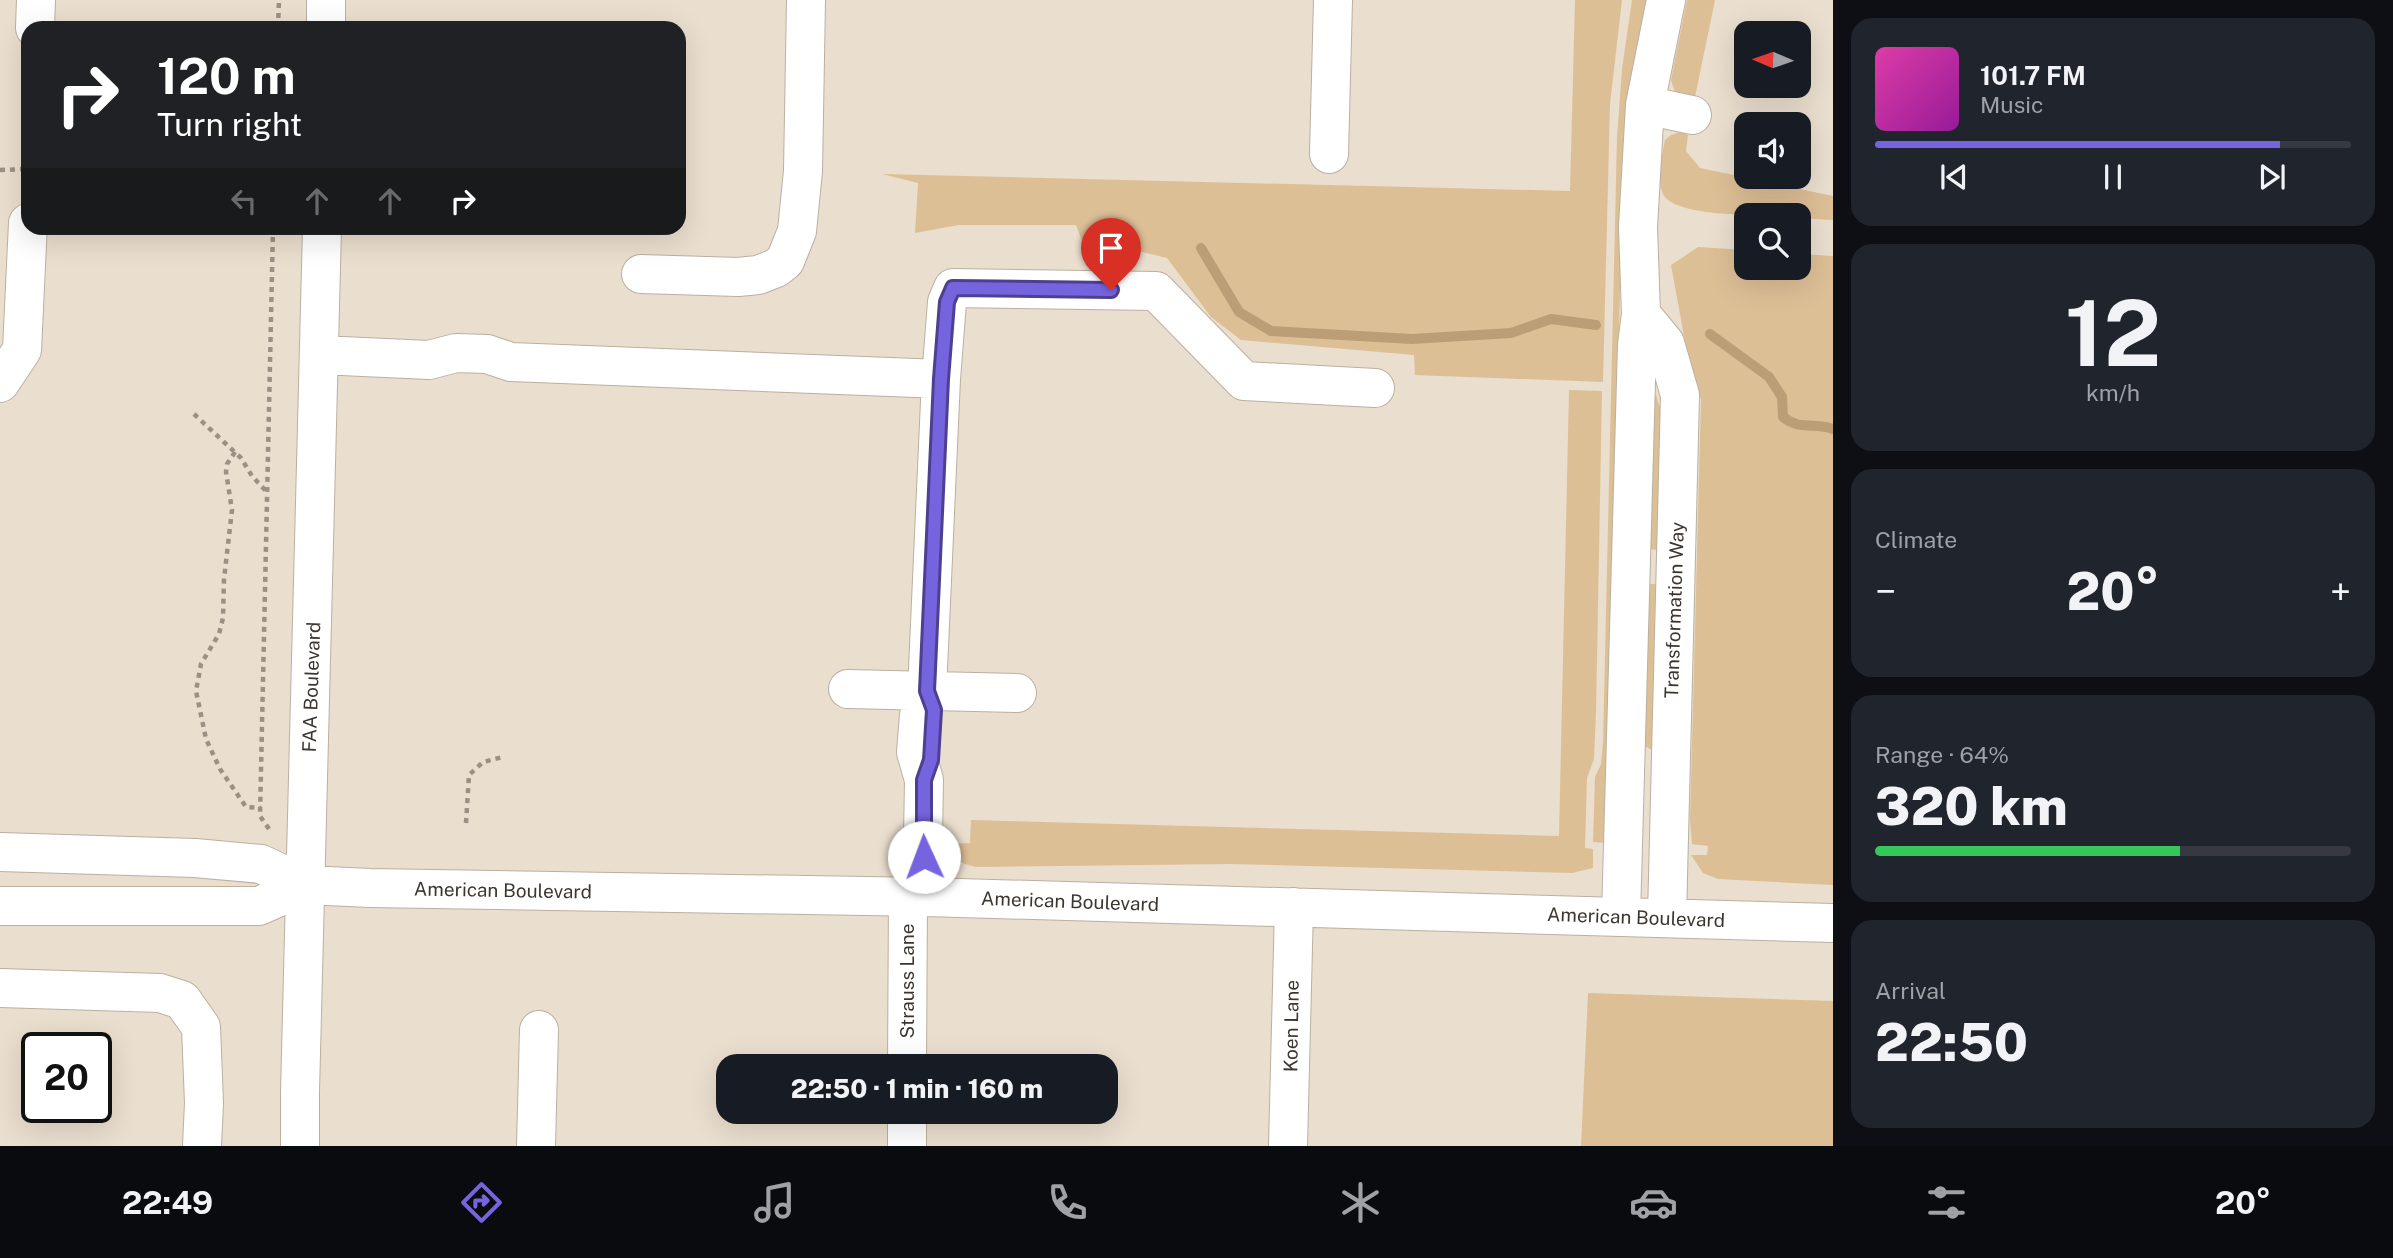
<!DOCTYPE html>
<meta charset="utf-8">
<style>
:root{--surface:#171b24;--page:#20242c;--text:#f1f3f6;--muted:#9ea1a6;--line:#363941;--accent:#7663de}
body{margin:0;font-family:"Public Sans",sans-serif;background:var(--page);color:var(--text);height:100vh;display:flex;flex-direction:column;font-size:26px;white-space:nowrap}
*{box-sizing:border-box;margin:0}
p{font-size:23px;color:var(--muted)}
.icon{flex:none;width:38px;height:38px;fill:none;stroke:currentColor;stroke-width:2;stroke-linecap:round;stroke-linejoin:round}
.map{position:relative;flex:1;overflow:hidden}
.details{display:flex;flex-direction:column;gap:18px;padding:18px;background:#0d0f14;width:560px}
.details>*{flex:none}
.top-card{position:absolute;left:21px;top:21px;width:665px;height:214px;border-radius:21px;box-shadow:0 7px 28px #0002;background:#202124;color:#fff;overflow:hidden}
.needle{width:46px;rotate:272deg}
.buttons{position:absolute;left:1734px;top:21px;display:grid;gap:14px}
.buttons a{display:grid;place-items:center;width:77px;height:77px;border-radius:14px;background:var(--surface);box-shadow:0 7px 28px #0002;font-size:35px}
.speed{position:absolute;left:21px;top:1032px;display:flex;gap:14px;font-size:35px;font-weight:700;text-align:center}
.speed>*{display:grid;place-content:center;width:91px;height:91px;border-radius:50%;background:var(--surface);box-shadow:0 7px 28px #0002;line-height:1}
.speed .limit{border:4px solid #111;border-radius:10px;background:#fff;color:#111}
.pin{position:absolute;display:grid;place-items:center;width:60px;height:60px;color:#fff;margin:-72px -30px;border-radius:50% 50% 50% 0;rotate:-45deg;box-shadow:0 0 7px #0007}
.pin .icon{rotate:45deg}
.me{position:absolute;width:77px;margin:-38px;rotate:358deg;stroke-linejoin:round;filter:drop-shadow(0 0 5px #0008)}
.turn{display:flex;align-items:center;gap:24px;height:147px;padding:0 21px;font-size:32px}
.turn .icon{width:91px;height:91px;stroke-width:2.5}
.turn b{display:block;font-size:49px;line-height:60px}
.lanes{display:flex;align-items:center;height:66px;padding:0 21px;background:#0003;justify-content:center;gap:35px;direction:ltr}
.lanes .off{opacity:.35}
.big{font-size:52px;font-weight:800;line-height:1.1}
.details .tile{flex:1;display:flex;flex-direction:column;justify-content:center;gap:10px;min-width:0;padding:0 24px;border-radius:21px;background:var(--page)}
.details .dial{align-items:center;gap:0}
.dial b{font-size:91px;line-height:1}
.song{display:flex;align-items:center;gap:21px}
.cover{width:84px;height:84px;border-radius:10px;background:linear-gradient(135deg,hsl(320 70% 55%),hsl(300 70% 35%))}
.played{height:7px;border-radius:4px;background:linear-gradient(90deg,var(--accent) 85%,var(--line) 85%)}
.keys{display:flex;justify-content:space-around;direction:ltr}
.heat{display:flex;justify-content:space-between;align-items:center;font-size:38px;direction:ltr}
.charge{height:10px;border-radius:5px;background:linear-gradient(90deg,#34c759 64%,var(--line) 0)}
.trip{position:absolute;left:716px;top:1054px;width:402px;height:70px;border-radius:21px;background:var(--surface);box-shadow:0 7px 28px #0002;font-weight:800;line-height:70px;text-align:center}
.dock{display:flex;height:112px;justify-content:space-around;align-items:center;background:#090b0e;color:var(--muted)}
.dock .icon{width:49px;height:49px}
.dock .selected{color:var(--accent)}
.dock b{font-size:32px;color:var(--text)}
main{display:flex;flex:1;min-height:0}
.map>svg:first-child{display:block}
.green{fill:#ddbf96}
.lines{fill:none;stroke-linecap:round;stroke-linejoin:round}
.stream{stroke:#bb9e75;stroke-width:10}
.minor-casing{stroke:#bbb0a0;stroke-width:40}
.path{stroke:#9a9186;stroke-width:4.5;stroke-dasharray:5 5;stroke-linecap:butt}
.minor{stroke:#fff;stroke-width:38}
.route-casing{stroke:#4d4090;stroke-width:18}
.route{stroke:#7663de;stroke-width:12}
.labels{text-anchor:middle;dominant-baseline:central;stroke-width:5;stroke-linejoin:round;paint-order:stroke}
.street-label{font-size:19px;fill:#3b3630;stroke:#fff}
</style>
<main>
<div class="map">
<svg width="1833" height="1146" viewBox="0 0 1833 1146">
<rect width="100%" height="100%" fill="#eadece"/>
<path class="green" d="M1575 0H1622L1610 104 1603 382 1415 375 1414 355 1241 340 1211 317 1167 258 1130 249 1083 244 1076 225H959L915 233 918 183 882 174 1570 191Z
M1632 0H1651L1622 211 1606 843 1593 842 1595 777 1601 764 1603 741 1617 138 1622 69Z
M1687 0H1715L1694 102 1675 92 1671 80Z
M1680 132 1688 135 1686 151 1700 168 1833 196V220L1799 218V215C1773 215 1675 219 1663 194 1656 178 1662 156 1665 140L1671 135Z
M1698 247 1746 250V268H1799V254L1833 256V885L1718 879 1703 873 1691 855H1707L1708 846 1692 844 1690 820 1701 400 1686 347 1671 265Z
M1569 390 1602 391 1596 712 1594 759 1587 778 1585 848 1593 849V868L1572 873 1230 864 976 867C959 863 951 860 944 844L970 843 971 820 1559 836Z
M1656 395 1665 424 1659 550 1649 549 1653 396Z
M1650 584H1656V747L1650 749 1645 746 1644 739 1647 588Z
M1588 993 1833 1001V1146H1581Z"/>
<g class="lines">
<path class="stream" d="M1201 248 1239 312 1271 331 1412 339 1511 333 1551 319 1596 325
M1710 334 1769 377 1782 397 1783 417C1801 431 1814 422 1833 429"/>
<g class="minor-casing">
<path id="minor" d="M35 28 36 0
M326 28V0
M1645 105 1692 115
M1329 154 1333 0
M641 274 738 277 758 275 776 268 785 261 797 231 803 171 806 0
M1641 314 1665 343 1680 395 1667 917
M320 355 429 360 456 353 487 354 511 362 941 379
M0 383 22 350 28 223
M848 689 1017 693
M0 852 195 858 261 864 306 885 370 888 926 897 1833 923
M926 897 923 837 924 780 916 752 919 715 927 691 941 379 947 302 953 288 1156 291 1244 381 1375 388
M0 906H259L306 885
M1621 916 1637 345 1641 314 1638 227 1645 105 1666 0
M0 988 160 993 182 1000 201 1027 204 1103 202 1146
M907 1066 908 897
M300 1146V1092L322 228
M536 1146 539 1030
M907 1146V1111
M1288 1146 1294 907"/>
</g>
<path class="path" d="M278 28 279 0
M0 170 28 169
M194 414 241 458 252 476 266 491
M235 452 227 464 226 472 232 510 224 579 223 618 219 634 201 664 196 691 206 739 220 769 246 807 261 808
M466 823 469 775 483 762 503 757
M269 829 260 816 273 228"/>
<use href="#minor" class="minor"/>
</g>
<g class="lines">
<g class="route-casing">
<path id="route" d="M924 857V780L931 760 934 710 927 691 941 379 947 302 953 288 1111 290"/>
</g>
<use href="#route" class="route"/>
</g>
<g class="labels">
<g class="street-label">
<text transform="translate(1674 610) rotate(-88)">Transformation Way</text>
<text transform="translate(311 687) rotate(-88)">FAA Boulevard</text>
<text transform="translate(503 890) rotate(1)">American Boulevard</text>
<text transform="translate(1070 901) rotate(2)">American Boulevard</text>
<text transform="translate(1636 917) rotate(2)">American Boulevard</text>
<text transform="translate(907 981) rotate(-90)">Strauss Lane</text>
<text transform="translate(1291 1026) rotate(-89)">Koen Lane</text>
</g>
</g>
</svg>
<div class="buttons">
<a><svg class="needle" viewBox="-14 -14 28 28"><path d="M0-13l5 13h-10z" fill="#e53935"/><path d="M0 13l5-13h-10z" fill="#9ea1a6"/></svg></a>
<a><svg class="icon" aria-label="sound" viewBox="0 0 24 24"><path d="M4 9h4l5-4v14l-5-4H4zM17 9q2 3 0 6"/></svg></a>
<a><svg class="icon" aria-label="search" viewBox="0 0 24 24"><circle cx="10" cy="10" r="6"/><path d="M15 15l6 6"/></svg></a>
</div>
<div class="speed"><div class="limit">20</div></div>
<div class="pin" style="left:1111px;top:290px;background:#d93025"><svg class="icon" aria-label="arrive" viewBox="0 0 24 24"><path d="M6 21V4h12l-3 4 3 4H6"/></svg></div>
<svg class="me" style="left:924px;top:857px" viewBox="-20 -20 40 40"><circle r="19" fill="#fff"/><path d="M0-13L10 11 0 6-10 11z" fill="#7663de"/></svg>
<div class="trip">22:50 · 1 min · 160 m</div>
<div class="top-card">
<div class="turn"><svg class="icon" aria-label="right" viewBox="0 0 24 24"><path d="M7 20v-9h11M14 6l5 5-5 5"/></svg><div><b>120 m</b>Turn right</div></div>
<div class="lanes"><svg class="icon off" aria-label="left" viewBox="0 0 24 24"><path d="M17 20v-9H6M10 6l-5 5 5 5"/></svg><svg class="icon off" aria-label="ahead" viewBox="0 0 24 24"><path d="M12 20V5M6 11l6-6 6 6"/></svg><svg class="icon off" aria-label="ahead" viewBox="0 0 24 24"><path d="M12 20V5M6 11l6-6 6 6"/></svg><svg class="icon" aria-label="right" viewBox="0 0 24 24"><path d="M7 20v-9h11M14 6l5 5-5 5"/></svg></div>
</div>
</div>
<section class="details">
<div class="tile">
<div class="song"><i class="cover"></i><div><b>101.7 FM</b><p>Music</p></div></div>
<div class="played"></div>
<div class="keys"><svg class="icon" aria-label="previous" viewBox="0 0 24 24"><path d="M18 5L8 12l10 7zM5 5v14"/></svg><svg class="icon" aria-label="pause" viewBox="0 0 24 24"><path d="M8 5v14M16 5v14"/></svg><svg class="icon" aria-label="next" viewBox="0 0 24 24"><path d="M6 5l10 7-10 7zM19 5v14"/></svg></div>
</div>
<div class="tile dial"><b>12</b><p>km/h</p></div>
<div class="tile"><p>Climate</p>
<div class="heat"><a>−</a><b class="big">20°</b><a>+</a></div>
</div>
<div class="tile"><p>Range · 64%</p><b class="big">320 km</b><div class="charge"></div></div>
<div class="tile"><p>Arrival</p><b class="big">22:50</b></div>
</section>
</main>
<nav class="dock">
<b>22:49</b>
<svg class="icon selected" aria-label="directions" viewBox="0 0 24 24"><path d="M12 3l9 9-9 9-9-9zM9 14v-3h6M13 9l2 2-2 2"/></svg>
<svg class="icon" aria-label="music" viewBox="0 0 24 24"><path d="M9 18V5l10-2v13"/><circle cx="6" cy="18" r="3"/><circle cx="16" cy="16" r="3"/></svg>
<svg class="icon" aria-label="phone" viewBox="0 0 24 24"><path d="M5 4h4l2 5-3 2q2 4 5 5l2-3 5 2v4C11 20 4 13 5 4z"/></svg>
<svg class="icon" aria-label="climate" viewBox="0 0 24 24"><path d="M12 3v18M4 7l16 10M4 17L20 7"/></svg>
<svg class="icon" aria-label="car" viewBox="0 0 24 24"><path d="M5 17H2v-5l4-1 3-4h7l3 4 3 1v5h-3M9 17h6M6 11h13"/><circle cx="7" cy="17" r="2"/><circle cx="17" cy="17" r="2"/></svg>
<svg class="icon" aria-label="filters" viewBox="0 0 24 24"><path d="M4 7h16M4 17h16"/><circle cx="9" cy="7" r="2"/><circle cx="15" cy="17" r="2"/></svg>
<b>20°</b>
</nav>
